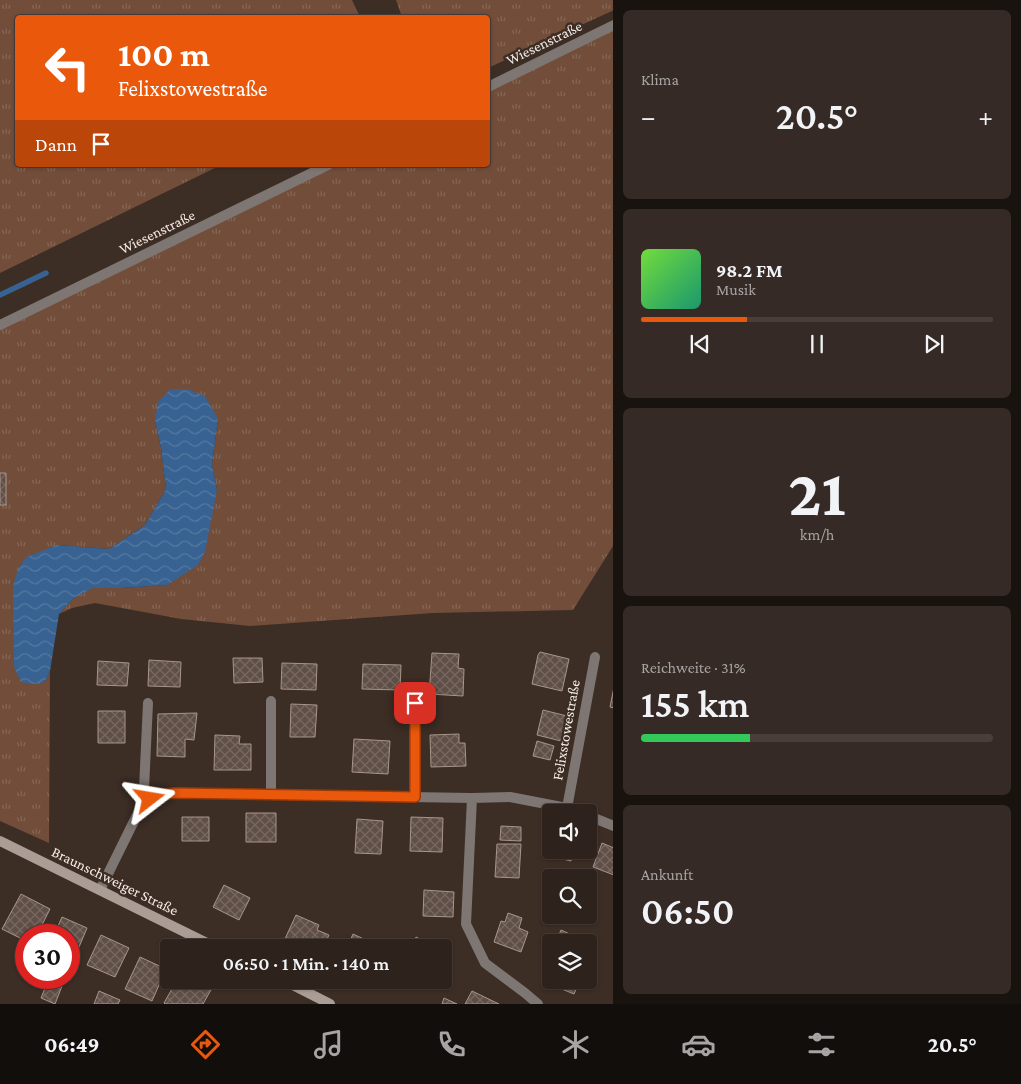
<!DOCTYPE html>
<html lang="de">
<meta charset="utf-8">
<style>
:root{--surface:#2d221c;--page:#352a25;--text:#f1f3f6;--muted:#a7a4a3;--line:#483f3b;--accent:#ea580c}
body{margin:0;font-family:"Crimson Pro",serif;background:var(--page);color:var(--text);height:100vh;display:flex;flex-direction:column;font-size:19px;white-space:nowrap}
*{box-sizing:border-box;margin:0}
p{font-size:16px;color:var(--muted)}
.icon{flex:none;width:28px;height:28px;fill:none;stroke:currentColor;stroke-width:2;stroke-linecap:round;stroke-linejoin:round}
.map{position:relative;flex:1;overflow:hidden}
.sheet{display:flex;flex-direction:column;gap:10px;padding:10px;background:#19130f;width:408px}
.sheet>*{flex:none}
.banner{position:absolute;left:15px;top:15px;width:475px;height:152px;border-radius:5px;box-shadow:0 1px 4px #0004,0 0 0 1px var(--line);background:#ea580c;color:#fff;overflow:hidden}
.buttons{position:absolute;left:542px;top:804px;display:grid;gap:10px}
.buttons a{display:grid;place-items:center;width:55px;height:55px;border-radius:5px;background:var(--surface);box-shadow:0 1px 4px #0004,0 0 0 1px var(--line);font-size:25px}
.speed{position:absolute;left:15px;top:924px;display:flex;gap:10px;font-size:25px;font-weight:700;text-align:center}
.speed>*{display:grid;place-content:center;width:65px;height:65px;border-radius:50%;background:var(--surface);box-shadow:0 1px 4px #0004,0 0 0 1px var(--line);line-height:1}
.speed .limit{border:8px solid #d22;background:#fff;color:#111}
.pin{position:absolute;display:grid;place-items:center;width:42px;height:42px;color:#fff;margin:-21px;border-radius:10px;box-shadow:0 2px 8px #0006}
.me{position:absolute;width:55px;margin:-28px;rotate:76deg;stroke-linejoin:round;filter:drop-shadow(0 0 4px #0008)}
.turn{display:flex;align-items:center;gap:18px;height:105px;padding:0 20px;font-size:22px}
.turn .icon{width:65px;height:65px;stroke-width:2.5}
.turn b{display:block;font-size:35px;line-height:42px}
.then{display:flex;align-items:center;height:48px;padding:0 20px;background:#0003;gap:10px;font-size:19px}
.big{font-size:38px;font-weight:600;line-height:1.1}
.sheet .tile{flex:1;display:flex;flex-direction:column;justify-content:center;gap:8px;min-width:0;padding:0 18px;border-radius:8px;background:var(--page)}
.sheet .dial{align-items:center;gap:0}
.dial b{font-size:65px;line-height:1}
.song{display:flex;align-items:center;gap:15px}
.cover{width:60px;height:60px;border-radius:8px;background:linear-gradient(135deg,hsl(100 70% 55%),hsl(160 70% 35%))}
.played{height:5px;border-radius:2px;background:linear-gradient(90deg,var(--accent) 30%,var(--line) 30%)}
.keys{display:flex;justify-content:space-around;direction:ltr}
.heat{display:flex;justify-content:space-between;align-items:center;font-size:28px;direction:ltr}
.charge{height:8px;border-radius:4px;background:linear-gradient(90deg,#34c759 31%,var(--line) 0)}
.trip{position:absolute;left:160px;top:939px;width:292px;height:50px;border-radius:5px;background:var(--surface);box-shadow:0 1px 4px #0004,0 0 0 1px var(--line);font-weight:600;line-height:50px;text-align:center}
.tabs{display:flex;height:80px;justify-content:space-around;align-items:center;background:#120e0b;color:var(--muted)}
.tabs .icon{width:35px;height:35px}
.tabs .active{color:var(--accent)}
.tabs b{font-size:22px;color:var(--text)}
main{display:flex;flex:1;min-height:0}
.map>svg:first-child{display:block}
.grass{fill:url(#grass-tufts)}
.water{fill:url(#water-waves)}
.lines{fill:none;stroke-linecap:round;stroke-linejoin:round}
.stream{stroke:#386292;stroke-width:5.5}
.building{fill:url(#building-cross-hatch);stroke:#a7958b}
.street{stroke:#7e7672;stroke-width:10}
.secondary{stroke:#aa9d96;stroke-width:10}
.route-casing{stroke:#983908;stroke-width:12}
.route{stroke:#ea580c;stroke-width:9}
.labels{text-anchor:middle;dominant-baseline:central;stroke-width:5;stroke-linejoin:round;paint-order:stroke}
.street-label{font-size:15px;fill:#f6ece6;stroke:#3c2d25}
</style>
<main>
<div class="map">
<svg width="614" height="1004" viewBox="0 0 614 1004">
<defs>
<pattern id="grass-tufts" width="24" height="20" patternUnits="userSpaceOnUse" patternTransform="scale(1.25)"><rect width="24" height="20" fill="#714d3a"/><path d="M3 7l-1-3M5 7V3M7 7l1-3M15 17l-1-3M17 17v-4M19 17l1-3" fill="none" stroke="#866756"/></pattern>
<pattern id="water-waves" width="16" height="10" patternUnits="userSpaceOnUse" patternTransform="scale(1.25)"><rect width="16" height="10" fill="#386292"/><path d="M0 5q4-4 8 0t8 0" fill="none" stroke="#5579a1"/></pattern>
<pattern id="building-cross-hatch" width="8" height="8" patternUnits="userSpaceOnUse" patternTransform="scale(1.25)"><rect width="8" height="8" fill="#604f47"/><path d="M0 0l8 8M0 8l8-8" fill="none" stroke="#776862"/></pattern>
</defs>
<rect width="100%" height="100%" fill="#3c2d25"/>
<path class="grass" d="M0 0H352L360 17 18 18V165H221L0 273Z
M396 0H613L614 10 488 68V18L402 17Z
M613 29V546L573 610 433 613 250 626 181 619 95 603 72 608 59 614 74 598 93 587 121 588 167 585 217 490 212 464 218 419 155 420 161 448 166 489 145 525 109 549 57 545 45 682 50 671 49 843 0 821V329L335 165H488V91Z"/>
<path class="water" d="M170 389H187L205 396 218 419 212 464 217 490 205 552 198 565 167 585 121 588H93L74 598 59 614 50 671 45 682 34 684 21 682 14 667 13 586 18 569 26 557 57 545 109 549 145 525 166 489 161 448 155 420 158 402Z"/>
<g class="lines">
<path class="stream" d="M0 295 46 273"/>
</g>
<path class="building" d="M0 473H6V505H0Z
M540 652 569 659 562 691 532 684 538 655Z
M432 653 459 654 458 668 464 669 463 696 429 694Z
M233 658H262L263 682 234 683Z
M149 660 181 662 180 687 148 686Z
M98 661 129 663 127 686 97 685Z
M282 663 317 664 316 690 281 689Z
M363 664 401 665 400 690 362 689Z
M614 687V708L610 707Z
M291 704 317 705 315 737H290Z
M543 710 567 716 561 741 537 735Z
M98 711H125V743H98Z
M197 713 194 740 185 739V757L157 756 158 714Z
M459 734V743H465L466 766 431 767 430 735Z
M215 735 240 736 239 744H251V770H214Z
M354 739 390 741 388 774 352 772Z
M537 741 554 746 550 760 533 756Z
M246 813H276V842H246Z
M182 817H209V841H182Z
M411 817 443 818 442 852 410 851Z
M357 819 383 821 381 854 355 853Z
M501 826 521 827V841L500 840Z
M548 832 551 833V850H574L571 861 542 854Z
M602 843 614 848V875L593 867Z
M497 844H521L519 878 495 877Z
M224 885 250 898 239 920 213 907Z
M424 890 454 892 453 917 423 916Z
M21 894 50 909 37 935H26V941L2 929Z
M508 913 522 918 519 928 528 932 521 952 494 942 501 921 505 922Z
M296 915 319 925 317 930 329 935 323 948H297L284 941Z
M62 917 87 928 74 959 69 956V935H54Z
M561 930 574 936 571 942H556Z
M353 934 383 948H347Z
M101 935 129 948 115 977 87 965Z
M416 937 438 948H411Z
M140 957 166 969 152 1001 125 989Z
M49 978H55L64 981 55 1004 41 998Z
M177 980H198L212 988 203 1004H165L164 1003Z
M554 980H580L574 994 552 985Z
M99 991 120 1000 118 1004H94Z
M472 991 499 1004H465Z
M444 998 457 1004H442Z"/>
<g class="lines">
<path class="street" d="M488 87 614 25
M0 325 328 165
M271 701V795
M148 703 144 789 150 799
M415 797V703
M472 798 466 924 485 963 525 993 538 1004
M567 808 595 657
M589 816 614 826
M100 890 137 815C145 802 151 796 167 793L472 798 510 797 567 808 579 812"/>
<path class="secondary" d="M0 841 217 948
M283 980 330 1004"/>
</g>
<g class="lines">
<g class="route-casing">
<path id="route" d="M150 799 158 795 174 793 415 797V703"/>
</g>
<use href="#route" class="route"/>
</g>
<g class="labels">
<g class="street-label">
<text transform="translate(544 43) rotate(-26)">Wiesenstraße</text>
<text transform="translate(157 232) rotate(-26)">Wiesenstraße</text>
<text transform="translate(566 730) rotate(-80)">Felixstowestraße</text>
<text transform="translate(115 881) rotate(26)">Braunschweiger Straße</text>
</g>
</g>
</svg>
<div class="buttons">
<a><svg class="icon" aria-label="sound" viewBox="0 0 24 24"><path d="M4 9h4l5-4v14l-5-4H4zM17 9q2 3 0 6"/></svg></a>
<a><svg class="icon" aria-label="search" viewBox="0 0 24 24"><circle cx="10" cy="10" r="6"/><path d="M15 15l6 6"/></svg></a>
<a><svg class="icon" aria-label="layers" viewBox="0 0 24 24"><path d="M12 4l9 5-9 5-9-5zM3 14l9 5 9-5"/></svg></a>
</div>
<div class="speed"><div class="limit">30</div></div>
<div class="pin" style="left:415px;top:703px;background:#d93025"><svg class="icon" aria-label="arrive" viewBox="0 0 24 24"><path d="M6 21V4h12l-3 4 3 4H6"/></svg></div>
<svg class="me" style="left:150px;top:799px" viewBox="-20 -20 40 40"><path d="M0-17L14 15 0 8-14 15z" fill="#ea580c" stroke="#fff" stroke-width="4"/></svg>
<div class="trip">06:50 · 1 Min. · 140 m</div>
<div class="banner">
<div class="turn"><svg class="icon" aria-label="left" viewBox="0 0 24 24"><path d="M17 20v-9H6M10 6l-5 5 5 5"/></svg><div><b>100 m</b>Felixstowestraße</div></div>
<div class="then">Dann<svg class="icon" aria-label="arrive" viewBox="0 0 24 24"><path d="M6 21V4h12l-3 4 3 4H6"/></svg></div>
</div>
</div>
<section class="sheet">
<div class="tile"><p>Klima</p>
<div class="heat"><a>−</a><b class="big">20.5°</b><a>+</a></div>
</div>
<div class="tile">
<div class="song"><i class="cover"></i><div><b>98.2 FM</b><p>Musik</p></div></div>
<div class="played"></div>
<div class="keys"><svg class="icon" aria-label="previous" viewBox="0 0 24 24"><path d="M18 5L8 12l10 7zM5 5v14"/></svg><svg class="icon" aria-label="pause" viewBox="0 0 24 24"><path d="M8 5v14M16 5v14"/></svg><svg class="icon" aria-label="next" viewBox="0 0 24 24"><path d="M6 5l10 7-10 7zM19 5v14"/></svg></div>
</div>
<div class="tile dial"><b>21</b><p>km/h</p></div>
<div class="tile"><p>Reichweite · 31%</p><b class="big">155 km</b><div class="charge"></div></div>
<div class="tile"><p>Ankunft</p><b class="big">06:50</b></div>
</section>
</main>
<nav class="tabs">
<b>06:49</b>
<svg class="icon active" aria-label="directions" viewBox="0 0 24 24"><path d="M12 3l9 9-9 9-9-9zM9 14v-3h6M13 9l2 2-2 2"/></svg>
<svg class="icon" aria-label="music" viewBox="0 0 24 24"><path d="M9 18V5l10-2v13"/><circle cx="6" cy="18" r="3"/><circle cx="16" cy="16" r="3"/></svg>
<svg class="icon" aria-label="phone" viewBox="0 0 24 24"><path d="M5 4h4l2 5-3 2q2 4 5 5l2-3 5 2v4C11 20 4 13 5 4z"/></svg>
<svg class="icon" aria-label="climate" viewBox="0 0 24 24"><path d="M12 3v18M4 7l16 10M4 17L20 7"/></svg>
<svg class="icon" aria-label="car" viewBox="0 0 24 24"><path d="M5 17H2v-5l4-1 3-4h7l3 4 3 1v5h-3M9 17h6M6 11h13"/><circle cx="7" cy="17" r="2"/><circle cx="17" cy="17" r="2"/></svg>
<svg class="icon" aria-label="filters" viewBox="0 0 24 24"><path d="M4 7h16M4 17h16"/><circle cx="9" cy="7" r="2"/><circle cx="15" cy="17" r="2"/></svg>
<b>20.5°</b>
</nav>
